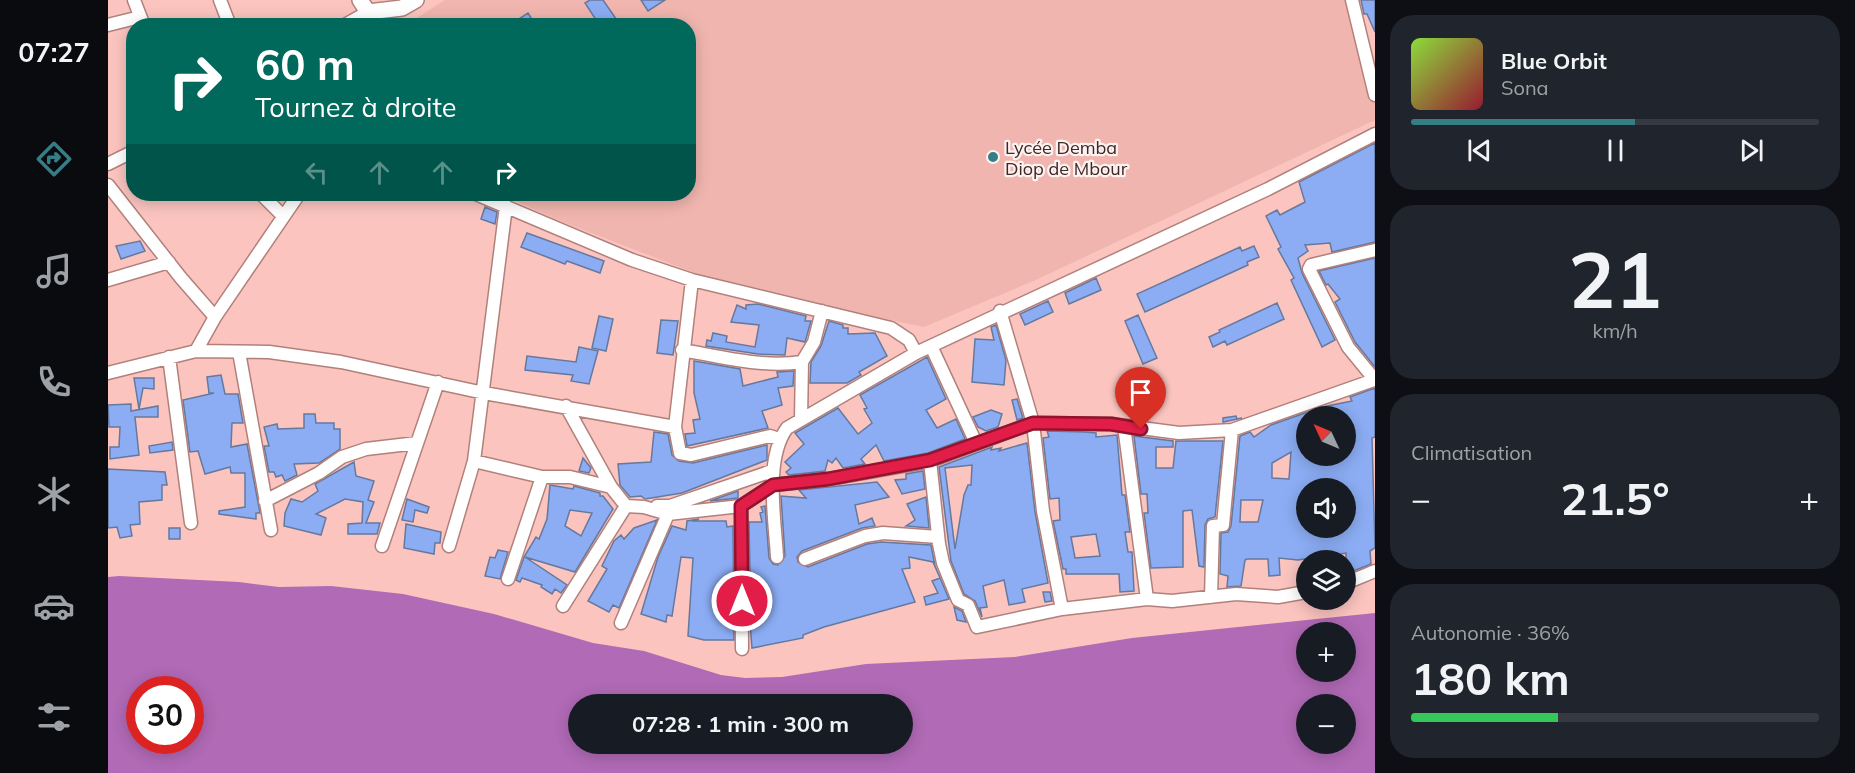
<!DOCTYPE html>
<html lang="fr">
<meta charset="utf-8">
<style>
:root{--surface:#171b24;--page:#20242c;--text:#f1f3f6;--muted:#9ea1a6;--line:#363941;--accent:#367e85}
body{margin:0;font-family:Mulish,sans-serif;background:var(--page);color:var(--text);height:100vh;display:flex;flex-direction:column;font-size:22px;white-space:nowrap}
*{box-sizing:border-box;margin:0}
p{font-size:20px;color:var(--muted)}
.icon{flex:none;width:33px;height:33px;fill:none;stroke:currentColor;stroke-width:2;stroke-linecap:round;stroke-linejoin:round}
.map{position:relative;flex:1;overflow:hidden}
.sheet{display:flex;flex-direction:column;gap:15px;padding:15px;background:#0d0f14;width:480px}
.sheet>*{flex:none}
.banner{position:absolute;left:18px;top:18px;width:570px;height:183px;border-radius:24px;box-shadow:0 3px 15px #0003;background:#00695c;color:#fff;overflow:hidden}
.needle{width:39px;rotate:314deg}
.fabs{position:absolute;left:1188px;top:406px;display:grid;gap:12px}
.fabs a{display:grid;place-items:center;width:60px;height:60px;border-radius:50%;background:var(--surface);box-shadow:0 3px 15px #0003;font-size:30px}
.speed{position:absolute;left:18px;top:676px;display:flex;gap:12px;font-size:30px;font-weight:700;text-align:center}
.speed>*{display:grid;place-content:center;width:78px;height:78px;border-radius:50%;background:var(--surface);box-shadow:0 3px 15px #0003;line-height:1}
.speed .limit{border:9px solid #d22;background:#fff;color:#111}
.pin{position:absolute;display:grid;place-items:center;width:51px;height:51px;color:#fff;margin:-62px -26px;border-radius:50% 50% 50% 0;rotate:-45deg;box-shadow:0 0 6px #0007}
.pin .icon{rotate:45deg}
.me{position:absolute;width:66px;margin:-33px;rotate:0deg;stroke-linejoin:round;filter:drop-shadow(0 0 4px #0008)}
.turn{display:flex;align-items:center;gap:21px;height:126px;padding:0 30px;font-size:27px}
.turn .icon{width:78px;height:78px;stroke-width:2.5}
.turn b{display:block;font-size:42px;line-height:51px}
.lanes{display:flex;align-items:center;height:57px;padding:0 30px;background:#0003;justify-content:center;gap:30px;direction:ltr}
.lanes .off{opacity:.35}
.big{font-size:45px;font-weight:700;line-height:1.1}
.sheet .tile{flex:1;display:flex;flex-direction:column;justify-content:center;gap:9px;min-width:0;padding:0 21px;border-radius:24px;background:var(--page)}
.sheet .dial{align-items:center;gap:0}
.dial b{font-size:78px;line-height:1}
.song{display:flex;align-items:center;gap:18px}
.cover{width:72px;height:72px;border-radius:9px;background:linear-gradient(135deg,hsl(90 70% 55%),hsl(350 70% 35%))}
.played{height:6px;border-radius:3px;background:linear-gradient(90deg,var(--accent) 55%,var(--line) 55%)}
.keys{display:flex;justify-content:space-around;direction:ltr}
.heat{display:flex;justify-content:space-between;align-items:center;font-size:33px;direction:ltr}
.charge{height:9px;border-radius:4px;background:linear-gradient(90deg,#34c759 36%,var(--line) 0)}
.trip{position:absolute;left:460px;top:694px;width:345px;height:60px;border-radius:30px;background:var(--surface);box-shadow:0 3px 15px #0003;font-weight:700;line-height:60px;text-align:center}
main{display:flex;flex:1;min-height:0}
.dock{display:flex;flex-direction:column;width:108px;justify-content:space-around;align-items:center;background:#090b0e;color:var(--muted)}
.dock .icon{width:42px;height:42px}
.dock .selected{color:var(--accent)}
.dock b{font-size:27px;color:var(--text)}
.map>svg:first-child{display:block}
.built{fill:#f1b5af}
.water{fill:#b16ab6;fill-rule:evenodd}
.building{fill:#8cadf4;stroke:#65789e;stroke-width:1.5;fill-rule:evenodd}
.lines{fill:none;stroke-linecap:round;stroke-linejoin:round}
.minor-casing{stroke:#b2807b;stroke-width:15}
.major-casing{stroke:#b2807b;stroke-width:18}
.minor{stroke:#fff;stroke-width:12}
.major{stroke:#fff;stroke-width:15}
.route-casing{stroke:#92132f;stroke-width:15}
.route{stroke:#e11d48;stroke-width:10}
.poi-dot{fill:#367e85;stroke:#fdf2f0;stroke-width:2}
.labels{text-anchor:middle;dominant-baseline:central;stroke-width:4.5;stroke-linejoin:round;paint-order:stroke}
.poi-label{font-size:18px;fill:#3c2826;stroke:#fdf2f0;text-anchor:start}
</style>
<main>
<nav class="dock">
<b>07:27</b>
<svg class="icon selected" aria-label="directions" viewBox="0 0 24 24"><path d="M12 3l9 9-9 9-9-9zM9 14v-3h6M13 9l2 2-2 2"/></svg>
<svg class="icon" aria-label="music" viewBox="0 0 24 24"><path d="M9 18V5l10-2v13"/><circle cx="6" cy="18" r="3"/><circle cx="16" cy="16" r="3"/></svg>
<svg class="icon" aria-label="phone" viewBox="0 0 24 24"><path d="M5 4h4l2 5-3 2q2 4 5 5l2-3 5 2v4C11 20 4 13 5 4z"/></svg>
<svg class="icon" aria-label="climate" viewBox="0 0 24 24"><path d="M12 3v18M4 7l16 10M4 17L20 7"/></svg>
<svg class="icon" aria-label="car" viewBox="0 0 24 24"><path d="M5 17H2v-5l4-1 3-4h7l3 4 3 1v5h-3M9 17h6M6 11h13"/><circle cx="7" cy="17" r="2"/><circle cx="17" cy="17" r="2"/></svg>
<svg class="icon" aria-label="filters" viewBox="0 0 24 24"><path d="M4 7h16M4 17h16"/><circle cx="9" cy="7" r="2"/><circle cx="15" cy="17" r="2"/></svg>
</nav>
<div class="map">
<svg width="1267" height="773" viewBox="0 0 1267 773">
<rect width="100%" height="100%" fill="#fbc4bf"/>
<path class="built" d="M337 0H1241L1267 101V120L930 279 816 327 623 287 447 219 393 194H580V26H296Z"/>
<path class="water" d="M11 576 131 582 171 587 223 586 295 594 386 614 485 643 536 651 613 675 637 678 674 677 758 664 907 657 1024 638 1267 613V773H0V577ZM1198 633H1238V672H1198ZM32 690H82V741H32ZM471 705H795V744H471ZM1198 705H1238V744H1198Z"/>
<path class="building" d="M482 0H495L513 26H492L477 3Z
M533 0H557L540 11Z
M1253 0H1267V32L1259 14H1256Z
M420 13 428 26H400Z
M1267 143V242L1224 252 1222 243 1197 245 1200 251 1190 258 1194 273 1227 340 1214 347 1183 280 1186 278 1170 249 1173 247 1158 216 1169 210 1172 215 1197 202 1191 182Z
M377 207 389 212 387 224 373 219Z
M419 233 496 261 492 273 459 261 457 264 413 247Z
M32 241 37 251 13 259 8 246Z
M1146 246 1151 257 1139 262 1140 265 1037 312 1029 294 1132 247 1134 251Z
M1267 258V367L1247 342 1227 302 1232 299 1220 284 1218 285 1211 271Z
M988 278 993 290 961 304 957 293Z
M940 301 945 312 917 325 912 314Z
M1169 303 1176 319 1119 345 1117 341 1105 347 1101 337 1112 332 1111 330Z
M650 304 698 316 697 321H703L697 342 679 338 677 355 650 354 598 346 599 340 603 341 605 333 619 336 618 342 647 347 651 325 623 322 629 305 638 309V305Z
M1030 315 1049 358 1035 364 1017 321Z
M491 316 505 319 498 351 484 348Z
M553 320 570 321 565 355 549 353Z
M721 321 735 325V328H740V334L767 333 779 356 751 372 753 375 739 383H702L703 362 713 346Z
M888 325 898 360 896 385 864 382 867 339 886 340 883 327Z
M471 347 490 351 481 384 463 381 465 375 417 370 419 356 468 362Z
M819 357 838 399 818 410 829 428 848 419 857 439 820 453 776 461 768 445 753 459 757 464 735 468 728 458 724 463 720 460 717 471 681 475 678 472 683 468 677 462 696 444 687 433 730 408 750 434 764 423 756 409 759 408 752 395Z
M586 361 632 369 635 386 670 377 669 372 686 371 685 386 670 388 674 405 654 411 660 428 579 446 577 434 587 433 585 420 592 419 586 393Z
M113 375 117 394H130L135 423H124L123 447 139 444 152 513H148V519L111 514V511L137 507V473H123L122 467 97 474 90 451 82 452 75 400 106 393H101L99 377Z
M26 378H46V389L35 388 31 409Z
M1267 388V437L1264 438 1267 548 1262 551 1263 564 1238 574V553L1190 560 1171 558 1172 575 1161 576 1160 559H1139L1137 560 1133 586 1119 587 1120 576 1112 574 1113 533 1120 532 1123 526 1132 436 1142 432 1146 437 1163 425 1214 407 1244 401 1242 397ZM1198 417H1238V456L1198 458ZM1183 452 1181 479 1164 478V463ZM1198 489H1238V528H1198ZM1133 500H1155L1150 522H1132Z
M909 399 915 418 909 420 904 400Z
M23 404V411L50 406V417H27L31 455 2 459V447H11L12 427H1L0 405Z
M883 410 894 414 890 427 878 431 870 427 865 417Z
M196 414H207L208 423H226V429H232V449L211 463 186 464 189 475 177 481 174 475 168 477 166 472H161L156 446H161L156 427 169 424 170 429 196 428Z
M1128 416 1129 419 1134 418 1115 422V418Z
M939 431 977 432 988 433V437L1009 435 1014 495H1017L1022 532H1017L1020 552H1024L1026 591 1012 592 1011 574H958V569H955L945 521 952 520 951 498 942 499 935 438 941 437ZM988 534 992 556 967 558 963 537Z
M546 432 560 434 564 455 571 461 585 463 659 445V460L574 493 537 499 533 496 522 497 512 485 510 464 543 462Z
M1026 436 1065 441V447H1048V468H1065L1068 441H1115L1107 517 1100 519 1097 525 1096 567 1091 566 1084 510 1075 511V567L1043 568 1036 513H1040L1039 494H1033Z
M64 442 65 450 42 453 41 446Z
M919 443 927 512 940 583 914 589 917 602 901 605 896 580 875 586 879 607 872 608 874 617 867 601 856 594 843 561 831 467 884 447 883 450 893 448 891 451ZM864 465 863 485H860L856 495 847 549 837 468Z
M475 458 483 468 481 473 471 471Z
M246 462 248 476 266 481 260 500 266 502 258 523H272L269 534H240V524L254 523 255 502 237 499 208 514 218 518 213 535 176 526 177 513 183 499 194 502 210 491 207 484Z
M0 469 57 472 59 485H54V500L31 502 32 524 22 525 24 536 12 538 9 527 0 528Z
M815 471 817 489 794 494 787 480 798 479V474Z
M769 482 781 497 747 505 751 524 764 518 767 526 754 528 694 551 689 557 690 562 700 567 759 544 773 542 823 545 827 566 841 599 818 605 816 597 830 593 824 581 832 578 825 562 801 557 802 568 794 569 807 602 716 627 695 635V638L644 648 642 623 652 621 642 574 641 522H654L652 513 655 512 653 507 657 506 661 558 665 564 670 565 677 556 673 496 698 498 691 490Z
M442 485 465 489 466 486 492 493V496H495L505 509 467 572 417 557 459 585 453 593 447 589 444 594 433 587 434 585 414 578 412 582 408 580 416 557 428 537 431 539 439 519ZM462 510 484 513 473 536 457 526Z
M630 491V498L602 501Z
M818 497 821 528 798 526 807 520 799 504Z
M299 499 321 507 319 513 307 510 305 522 294 520Z
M591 519 584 521H618L619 527 625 526 626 640H596L580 636 585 558 573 557 564 616 559 615 558 622 533 614 550 557 564 526 578 530 579 521Z
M549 520 511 608 505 605 501 612 480 601 499 569 494 566 506 541 513 535 516 539 526 528Z
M298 524 333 532 332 543H327L326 554 296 548Z
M61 528H72V539H61Z
M390 550 400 552 392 579 377 576 382 557 387 558Z
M935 592H942L944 601 937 602Z
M846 607 854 611 858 622 849 620Z"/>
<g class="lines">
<g class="minor-casing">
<path id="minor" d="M26 0 36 26
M112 0 122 26
M1244 0 1267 95
M0 25 32 17
M235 26 260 12
M0 164 26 151
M0 185 73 278 107 317
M153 194 175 216
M368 194 524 260 584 280 783 328 801 340 808 353
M1267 250 1203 265 1201 269 1240 347 1267 380
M0 280 61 262
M584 280 567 427 572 453 583 455 662 436 671 439
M892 311 925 423 935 511 954 609
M823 346 868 443
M574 350C614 357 655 368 694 362L706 342 714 311
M88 351 107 317 191 194
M131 352 163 530
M61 357 83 523
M0 373 88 351 161 352 233 362 376 393 567 427
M458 406 503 487
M693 419 694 362
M1016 426 1039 599
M366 461 434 477H462L503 487 518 506 536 507 560 514 633 506 665 485 721 479 822 461 925 423 1003 424 1071 433 1124 430 1266 380
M822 461 831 544 835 563 850 600 860 605 869 627 954 609 1039 599 1064 601 1128 594 1170 597 1198 592
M157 501 211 473 234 457 258 449 309 443
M549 506H562L664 471
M633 506 634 649
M274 546 330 382
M341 546 366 461 398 206
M669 557C667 520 656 459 679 428L808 353 1160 189 1267 134
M697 559 757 536 775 533 830 537
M400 579 434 477
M1238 583 1267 571
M1103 597 1105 526 1115 525 1124 430
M455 606 518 506
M513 623 560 514"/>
</g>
<g class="major-casing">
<path id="major" d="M252 0 260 12 294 8 308 0"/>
</g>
<use href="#minor" class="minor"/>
<use href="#major" class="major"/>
</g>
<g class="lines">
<g class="route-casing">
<path id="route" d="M634 601 633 506 665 485 720 479 822 460 925 423 1003 424 1033 429"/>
</g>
<use href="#route" class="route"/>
</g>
<circle class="poi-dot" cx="885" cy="157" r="6"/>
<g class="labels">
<g class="poi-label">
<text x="897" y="147">Lycée Demba<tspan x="897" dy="21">Diop de Mbour</tspan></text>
</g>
</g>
</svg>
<div class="fabs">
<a><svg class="needle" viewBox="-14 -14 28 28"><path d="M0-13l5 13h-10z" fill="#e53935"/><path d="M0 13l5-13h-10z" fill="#9ea1a6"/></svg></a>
<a><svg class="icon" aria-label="sound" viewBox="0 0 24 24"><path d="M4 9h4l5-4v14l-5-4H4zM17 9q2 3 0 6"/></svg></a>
<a><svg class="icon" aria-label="layers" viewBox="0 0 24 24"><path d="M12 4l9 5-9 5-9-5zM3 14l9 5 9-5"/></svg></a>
<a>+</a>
<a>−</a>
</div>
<div class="speed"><div class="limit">30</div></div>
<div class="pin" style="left:1033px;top:429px;background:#d93025"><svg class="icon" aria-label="arrive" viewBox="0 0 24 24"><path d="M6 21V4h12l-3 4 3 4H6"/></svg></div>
<svg class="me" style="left:634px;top:601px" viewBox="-20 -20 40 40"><circle r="17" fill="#e11d48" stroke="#fff" stroke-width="3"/><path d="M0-11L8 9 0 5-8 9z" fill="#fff"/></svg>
<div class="trip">07:28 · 1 min · 300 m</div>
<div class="banner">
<div class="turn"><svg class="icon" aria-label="right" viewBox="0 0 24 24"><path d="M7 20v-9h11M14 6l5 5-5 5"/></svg><div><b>60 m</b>Tournez à droite</div></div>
<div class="lanes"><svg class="icon off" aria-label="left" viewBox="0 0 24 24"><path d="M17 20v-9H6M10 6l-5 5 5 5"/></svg><svg class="icon off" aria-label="ahead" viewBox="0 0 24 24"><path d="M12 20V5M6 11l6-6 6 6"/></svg><svg class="icon off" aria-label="ahead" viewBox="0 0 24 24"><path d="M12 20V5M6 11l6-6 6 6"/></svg><svg class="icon" aria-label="right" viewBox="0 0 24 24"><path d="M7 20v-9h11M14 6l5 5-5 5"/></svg></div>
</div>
</div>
<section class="sheet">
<div class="tile">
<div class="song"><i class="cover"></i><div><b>Blue Orbit</b><p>Sona</p></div></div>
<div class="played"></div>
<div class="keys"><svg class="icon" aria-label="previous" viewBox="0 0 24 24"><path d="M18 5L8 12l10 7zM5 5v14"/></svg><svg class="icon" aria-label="pause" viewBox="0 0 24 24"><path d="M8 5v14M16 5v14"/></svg><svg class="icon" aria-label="next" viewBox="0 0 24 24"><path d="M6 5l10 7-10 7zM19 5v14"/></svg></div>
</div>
<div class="tile dial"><b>21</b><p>km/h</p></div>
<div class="tile"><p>Climatisation</p>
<div class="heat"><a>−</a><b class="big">21.5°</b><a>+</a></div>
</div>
<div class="tile"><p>Autonomie · 36%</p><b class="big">180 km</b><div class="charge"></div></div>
</section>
</main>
